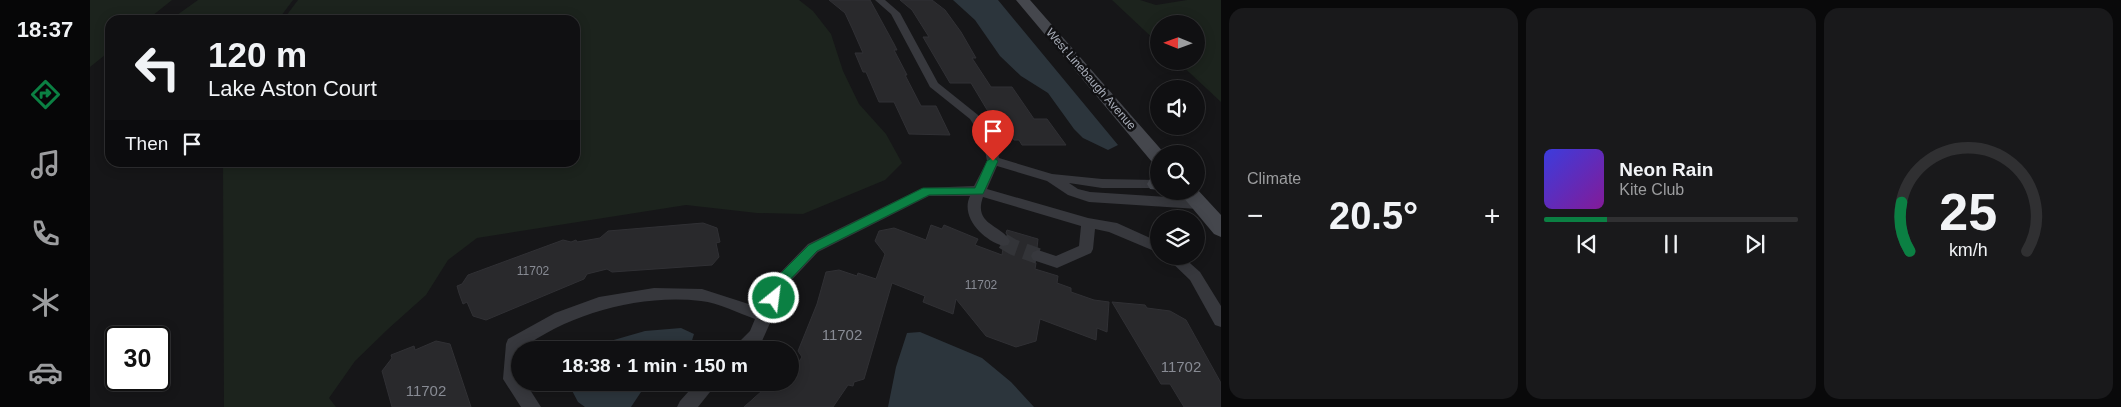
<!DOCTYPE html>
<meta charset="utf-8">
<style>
:root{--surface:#101012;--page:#19191b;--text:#f1f3f6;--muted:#9c9d9f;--line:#303032;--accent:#0b8043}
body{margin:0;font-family:Arial,sans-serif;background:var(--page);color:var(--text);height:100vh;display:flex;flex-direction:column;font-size:19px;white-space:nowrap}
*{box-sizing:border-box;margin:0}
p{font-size:16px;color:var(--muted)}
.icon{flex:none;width:28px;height:28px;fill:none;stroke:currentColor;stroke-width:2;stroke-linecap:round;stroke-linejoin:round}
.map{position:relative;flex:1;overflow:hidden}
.panel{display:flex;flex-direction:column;gap:8px;padding:8px;background:#09090a;width:900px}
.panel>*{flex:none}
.banner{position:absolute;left:15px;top:15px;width:475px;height:152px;border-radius:15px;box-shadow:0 2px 12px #0003,0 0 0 1px var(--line);background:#101012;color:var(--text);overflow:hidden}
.needle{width:32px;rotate:271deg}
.controls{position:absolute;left:1060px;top:15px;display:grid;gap:10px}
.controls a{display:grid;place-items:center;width:55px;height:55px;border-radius:50%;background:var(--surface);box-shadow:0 2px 12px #0003,0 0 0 1px var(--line);font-size:25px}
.speed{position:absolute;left:15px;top:326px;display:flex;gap:10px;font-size:25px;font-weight:700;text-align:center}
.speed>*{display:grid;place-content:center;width:65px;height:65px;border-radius:50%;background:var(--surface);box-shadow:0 2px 12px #0003,0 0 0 1px var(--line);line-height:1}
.speed .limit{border:2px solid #111;border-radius:8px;background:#fff;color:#111}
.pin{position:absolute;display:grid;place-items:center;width:42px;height:42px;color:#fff;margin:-51px -21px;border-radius:50% 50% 50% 0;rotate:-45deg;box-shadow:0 0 5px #0007}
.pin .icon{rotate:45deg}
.me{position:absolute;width:55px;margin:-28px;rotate:29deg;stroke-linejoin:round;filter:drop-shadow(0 0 4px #0008)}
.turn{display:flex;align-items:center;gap:18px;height:105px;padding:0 20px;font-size:22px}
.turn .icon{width:65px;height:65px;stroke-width:2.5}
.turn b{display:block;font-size:35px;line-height:42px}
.then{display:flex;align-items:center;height:48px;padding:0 20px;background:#0003;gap:10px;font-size:19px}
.big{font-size:38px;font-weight:800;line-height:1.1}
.panel .widget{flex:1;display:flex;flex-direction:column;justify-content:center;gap:8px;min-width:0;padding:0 18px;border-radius:15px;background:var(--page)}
.panel .dial{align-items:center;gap:0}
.dial svg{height:130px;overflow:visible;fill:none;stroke:var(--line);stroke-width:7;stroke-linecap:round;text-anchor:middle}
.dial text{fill:var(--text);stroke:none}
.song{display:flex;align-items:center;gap:15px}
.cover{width:60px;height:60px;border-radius:8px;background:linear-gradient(135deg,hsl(240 70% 55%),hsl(290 70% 35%))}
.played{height:5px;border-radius:2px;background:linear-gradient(90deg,var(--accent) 25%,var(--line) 25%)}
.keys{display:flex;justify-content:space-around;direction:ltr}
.heat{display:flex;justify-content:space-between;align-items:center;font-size:28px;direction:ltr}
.panel .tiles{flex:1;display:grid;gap:8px;grid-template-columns:repeat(3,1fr)}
.trip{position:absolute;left:421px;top:341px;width:288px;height:50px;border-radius:25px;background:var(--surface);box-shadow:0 2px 12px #0003,0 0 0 1px var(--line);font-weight:800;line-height:50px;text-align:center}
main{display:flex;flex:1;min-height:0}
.tab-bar{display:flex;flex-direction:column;width:90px;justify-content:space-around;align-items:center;background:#060607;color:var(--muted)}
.tab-bar .icon{width:35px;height:35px}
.tab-bar .selected{color:var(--accent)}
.tab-bar b{font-size:22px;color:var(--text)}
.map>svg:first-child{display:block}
.green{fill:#1c231d}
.water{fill:#2c353c}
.building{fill:#29292c;stroke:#303034}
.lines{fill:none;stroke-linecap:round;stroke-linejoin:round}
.minor-tunnel{stroke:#333438;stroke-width:16;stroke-dasharray:16 8;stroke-linecap:butt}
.minor{fill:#37383d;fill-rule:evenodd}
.secondary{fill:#45474d;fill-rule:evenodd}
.route{fill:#0b8043;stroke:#07532c}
.labels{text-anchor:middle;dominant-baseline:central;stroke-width:5;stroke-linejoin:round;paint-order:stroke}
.far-street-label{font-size:12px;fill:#a8adb8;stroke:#111113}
.number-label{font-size:12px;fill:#888b94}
.near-number-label{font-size:15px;fill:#888b94}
</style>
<main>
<nav class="tab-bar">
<b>18:37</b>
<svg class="icon selected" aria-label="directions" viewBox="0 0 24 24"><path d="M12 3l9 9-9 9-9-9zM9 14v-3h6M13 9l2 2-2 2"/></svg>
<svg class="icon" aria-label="music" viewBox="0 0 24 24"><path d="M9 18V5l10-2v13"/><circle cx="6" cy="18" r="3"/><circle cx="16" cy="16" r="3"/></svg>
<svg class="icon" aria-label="phone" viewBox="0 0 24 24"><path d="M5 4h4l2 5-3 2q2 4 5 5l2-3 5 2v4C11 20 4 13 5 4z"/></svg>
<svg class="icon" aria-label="climate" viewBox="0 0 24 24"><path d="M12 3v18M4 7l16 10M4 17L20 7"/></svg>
<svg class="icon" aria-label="car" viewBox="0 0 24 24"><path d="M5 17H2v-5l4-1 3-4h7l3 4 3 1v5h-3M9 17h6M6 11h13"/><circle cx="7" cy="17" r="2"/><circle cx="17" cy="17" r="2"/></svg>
</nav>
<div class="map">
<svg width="1131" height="407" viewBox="0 0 1131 407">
<rect width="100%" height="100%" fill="#161618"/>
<path class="green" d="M0 0H82L57 20H20V51L0 67Z
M108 0H203L188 20H80Z
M208 0H709L723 11 741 34 753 71 769 104 796 134 812 163 795 180 713 214 667 213 596 205 387 238 358 260 336 295 298 329 265 361 239 398 246 407H134L133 163 485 162V20H193Z
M1022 0H1050L1066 5 1097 0H1131V102L1087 61H1106V24H1069V44Z"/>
<path class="water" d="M863 0H908L1028 145 1018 150 993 138 984 129 958 93 931 76 910 56 885 20Z
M591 328 604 334 599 350H489L555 331Z
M830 332 892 358 921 382 944 407H798L806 367 817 333Z
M478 383H557L541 407H495L488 402Z"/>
<path class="building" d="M739 0H780L804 44 807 50H804L817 75H815L831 106H846L860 135 819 134 804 102H789L776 72H773L765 53H773L762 28 755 13Z
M810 0H842L855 10 871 32 886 58H882L901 87H922L944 119H957L976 145H932L929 140H924L905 113H899L881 83H860L833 37H839L822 10Z
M613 223 627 228 630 242 626 243 629 257 622 265 522 272 517 269 497 274 494 279 396 320 383 316 377 302 373 304 369 293 367 286 372 284 378 275 473 240 481 242 486 240 487 242 510 238 518 231Z
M841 225 852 229 854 225 888 239 885 245 912 255 913 248 918 247 922 242 916 233 917 230 948 239 947 248 942 250 939 255 941 261 946 263 945 269 968 276 967 283 981 288V292L1004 300 1019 302 1017 332 1007 328 1006 340 950 319 946 341 926 347 896 336 866 299 863 314 833 302 835 296 802 283 774 379 764 382 763 386 758 385 743 407H654L682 382H700V375L712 357 708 351 727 304 736 272 749 270 767 276 768 273 786 279 795 254 785 241 789 231 804 228 836 240Z
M1022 302 1055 305 1057 308 1080 311 1096 320 1131 383V407H1094L1080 384H1071Z
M346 341 360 344 381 407H302L292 371 302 358 301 355 324 346 325 350Z"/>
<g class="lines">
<path class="minor-tunnel" d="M913 241 923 247 948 256"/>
<path class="minor" d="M785 0H795L810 13 848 83 888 115 905 139 909 158 962 174 1012 179 1067 180H1069V188H1012L979 183 988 189 1000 192 1108 199 1113 201 1115 204 1113 207 1108 209 999 202 978 195 957 181 907 166 897 189 998 218 1027 223 1069 242V253L1019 232 1005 229 1003 249 1001 253 967 268 943 260 941 256 943 252 948 250 966 256 989 246 991 226 893 197C883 225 911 224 920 241L918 245 913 246C893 240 870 217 880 196H839L728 252 697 285 672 341 663 350H643L646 345 660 331 665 319C648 313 629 303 611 301 548 294 479 314 430 350V382H435L451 407H431L413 379 416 344 418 339 465 313 509 297 564 288 612 289 671 308 686 277 718 244 832 188 884 186 897 161 893 139 880 119 840 87 801 14Z
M1075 256H1092L1110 272 1131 306V327L1125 325 1100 280Z
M607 382H628L608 407H587L590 401Z"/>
<path class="secondary" d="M926 0H940L1075 154H1069V164L1062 162Z
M1069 177V190L1060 189 1057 184 1060 179Z
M1106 188 1131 215V237L1124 234 1088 191H1106Z"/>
</g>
<path class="route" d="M903 157 908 161 893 194 839 195 727 251 696 284 688 302 684 304 679 302 677 298 687 277 719 245 833 188H885L897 161Z"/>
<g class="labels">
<g class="far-street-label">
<text transform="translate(1001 79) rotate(49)">West Linebaugh Avenue</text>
</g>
<g class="number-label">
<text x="443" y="271">11702</text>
<text x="891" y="285">11702</text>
</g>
<g class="near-number-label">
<text x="752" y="334">11702</text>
<text x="1091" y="366">11702</text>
<text x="336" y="390">11702</text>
</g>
</g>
</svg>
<div class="controls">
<a><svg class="needle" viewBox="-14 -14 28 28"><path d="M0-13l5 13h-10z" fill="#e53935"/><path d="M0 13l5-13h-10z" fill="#9c9d9f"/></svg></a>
<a><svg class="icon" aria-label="sound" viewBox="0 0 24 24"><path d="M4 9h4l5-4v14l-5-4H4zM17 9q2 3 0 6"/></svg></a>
<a><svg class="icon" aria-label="search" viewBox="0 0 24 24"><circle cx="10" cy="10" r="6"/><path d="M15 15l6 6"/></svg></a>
<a><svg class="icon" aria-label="layers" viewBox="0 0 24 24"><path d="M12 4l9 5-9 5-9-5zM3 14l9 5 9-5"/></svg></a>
</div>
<div class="speed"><div class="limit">30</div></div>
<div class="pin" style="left:903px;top:161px;background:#d93025"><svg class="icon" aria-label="arrive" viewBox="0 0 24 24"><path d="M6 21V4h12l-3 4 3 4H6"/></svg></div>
<svg class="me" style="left:684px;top:298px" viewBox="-20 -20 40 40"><circle r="17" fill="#0b8043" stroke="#fff" stroke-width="3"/><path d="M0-11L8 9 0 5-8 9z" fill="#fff"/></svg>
<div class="trip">18:38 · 1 min · 150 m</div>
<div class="banner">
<div class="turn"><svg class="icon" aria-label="left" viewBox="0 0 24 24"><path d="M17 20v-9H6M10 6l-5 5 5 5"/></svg><div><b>120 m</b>Lake Aston Court</div></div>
<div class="then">Then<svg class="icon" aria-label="arrive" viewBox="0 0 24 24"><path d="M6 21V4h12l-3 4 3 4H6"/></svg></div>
</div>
</div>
<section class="panel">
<div class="tiles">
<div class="widget"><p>Climate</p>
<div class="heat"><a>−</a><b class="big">20.5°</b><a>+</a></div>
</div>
<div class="widget">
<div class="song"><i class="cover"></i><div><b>Neon Rain</b><p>Kite Club</p></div></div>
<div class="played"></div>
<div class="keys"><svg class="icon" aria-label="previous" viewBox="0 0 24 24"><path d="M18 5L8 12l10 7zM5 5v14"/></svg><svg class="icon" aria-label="pause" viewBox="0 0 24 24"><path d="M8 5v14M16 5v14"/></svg><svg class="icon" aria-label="next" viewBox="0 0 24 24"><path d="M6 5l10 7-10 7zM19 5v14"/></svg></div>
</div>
<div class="widget dial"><svg viewBox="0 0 100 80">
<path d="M14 69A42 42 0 1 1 86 69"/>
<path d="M14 69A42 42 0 0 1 9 39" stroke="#0b8043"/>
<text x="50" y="56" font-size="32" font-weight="700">25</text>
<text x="50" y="72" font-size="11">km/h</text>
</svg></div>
</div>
</section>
</main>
